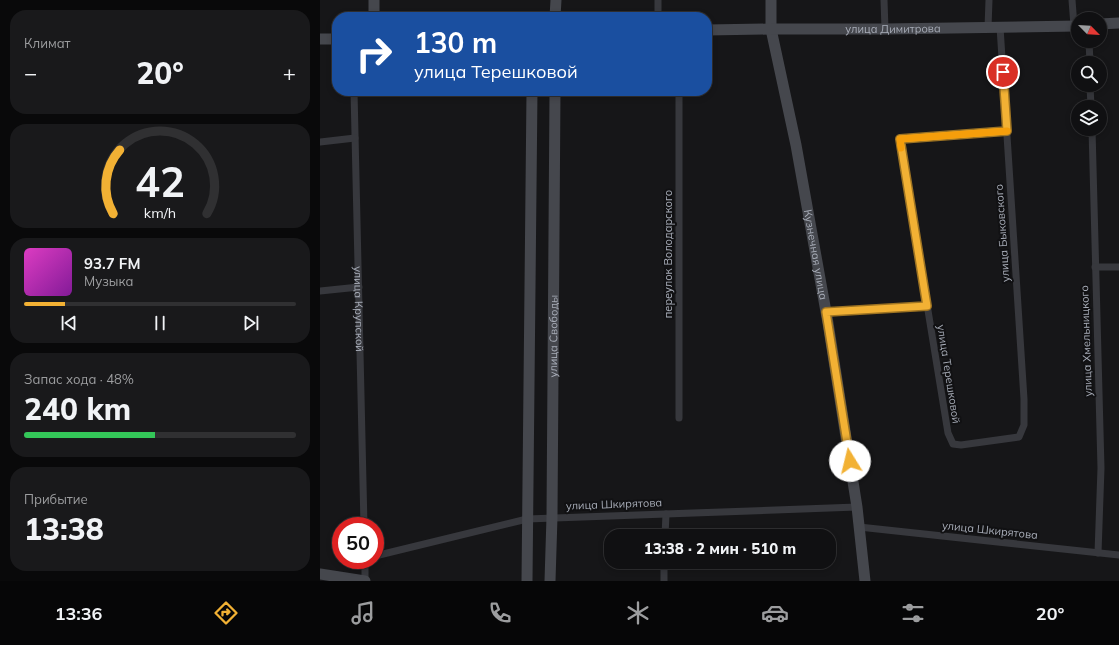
<!DOCTYPE html>
<html lang="ru">
<meta charset="utf-8">
<style>
:root{--surface:#101012;--page:#19191b;--text:#f1f3f6;--muted:#9c9d9f;--line:#303032;--accent:#f2b134}
body{margin:0;font-family:Mulish,sans-serif;background:var(--page);color:var(--text);height:100vh;display:flex;flex-direction:column;font-size:15px;white-space:nowrap}
*{box-sizing:border-box;margin:0}
p{font-size:13px;color:var(--muted)}
.icon{flex:none;width:22px;height:22px;fill:none;stroke:currentColor;stroke-width:2;stroke-linecap:round;stroke-linejoin:round}
.map{position:relative;flex:1;overflow:hidden}
.panel{display:flex;flex-direction:column;gap:10px;padding:10px;background:#09090a;width:320px}
.panel>*{flex:none}
.banner{position:absolute;left:12px;top:12px;width:380px;height:84px;border-radius:16px;box-shadow:0 2px 6px #0003,0 0 0 1px var(--line);background:#1a4fa0;color:#fff;overflow:hidden}
.needle{width:26px;rotate:114deg}
.buttons{position:absolute;left:751px;top:12px;display:grid;gap:8px}
.buttons a{display:grid;place-items:center;width:36px;height:36px;border-radius:50%;background:var(--surface);box-shadow:0 2px 6px #0003,0 0 0 1px var(--line);font-size:20px}
.speed{position:absolute;left:12px;top:517px;display:flex;gap:8px;font-size:20px;font-weight:700;text-align:center}
.speed>*{display:grid;place-content:center;width:52px;height:52px;border-radius:50%;background:var(--surface);box-shadow:0 2px 6px #0003,0 0 0 1px var(--line);line-height:1}
.speed .limit{border:6px solid #d22;background:#fff;color:#111}
.pin{position:absolute;display:grid;place-items:center;width:34px;height:34px;color:#fff;margin:-17px;border:2px solid #fff;border-radius:50%;box-shadow:0 1px 4px #0007}
.me{position:absolute;width:44px;margin:-22px;rotate:351deg;stroke-linejoin:round;filter:drop-shadow(0 0 3px #0008)}
.turn{display:flex;align-items:center;gap:14px;height:84px;padding:0 16px;font-size:18px}
.turn .icon{width:52px;height:52px;stroke-width:2.5}
.turn b{display:block;font-size:28px;line-height:34px}
.big{font-size:30px;font-weight:800;line-height:1.1}
.panel .tile{flex:1;display:flex;flex-direction:column;justify-content:center;gap:6px;min-width:0;padding:0 14px;border-radius:16px;background:var(--page)}
.panel .dial{align-items:center;gap:0}
.dial svg{height:104px;overflow:visible;fill:none;stroke:var(--line);stroke-width:7;stroke-linecap:round;text-anchor:middle}
.dial text{fill:var(--text);stroke:none}
.song{display:flex;align-items:center;gap:12px}
.cover{width:48px;height:48px;border-radius:6px;background:linear-gradient(135deg,hsl(310 70% 55%),hsl(290 70% 35%))}
.played{height:4px;border-radius:2px;background:linear-gradient(90deg,var(--accent) 15%,var(--line) 15%)}
.keys{display:flex;justify-content:space-around;direction:ltr}
.heat{display:flex;justify-content:space-between;align-items:center;font-size:22px;direction:ltr}
.charge{height:6px;border-radius:3px;background:linear-gradient(90deg,#34c759 48%,var(--line) 0)}
.trip{position:absolute;left:284px;top:529px;width:232px;height:40px;border-radius:16px;background:var(--surface);box-shadow:0 2px 6px #0003,0 0 0 1px var(--line);font-weight:800;line-height:40px;text-align:center}
.menu{display:flex;height:64px;justify-content:space-around;align-items:center;background:#060607;color:var(--muted)}
.menu .icon{width:28px;height:28px}
.menu .selected{color:var(--accent)}
.menu b{font-size:18px;color:var(--text)}
main{display:flex;flex:1;min-height:0}
.map>svg:first-child{display:block}
.lines{fill:none;stroke-linecap:round;stroke-linejoin:round}
.street{stroke:#37383d;stroke-width:7}
.secondary{stroke:#45474d;stroke-width:11}
.route-casing{stroke:#9d7322;stroke-width:10}
.route{stroke:#f2b134;stroke-width:7}
.slow{stroke:#f59e0b;stroke-width:7}
.labels{text-anchor:middle;dominant-baseline:central;stroke-width:4;stroke-linejoin:round;paint-order:stroke}
.street-label{font-size:11px;fill:#a8adb8;stroke:#111113}
</style>
<main>
<section class="panel">
<div class="tile"><p>Климат</p>
<div class="heat"><a>−</a><b class="big">20°</b><a>+</a></div>
</div>
<div class="tile dial"><svg viewBox="0 0 100 80">
<path d="M14 69A42 42 0 1 1 86 69"/>
<path d="M14 69A42 42 0 0 1 19 20" stroke="#f2b134"/>
<text x="50" y="56" font-size="32" font-weight="700">42</text>
<text x="50" y="72" font-size="11">km/h</text>
</svg></div>
<div class="tile">
<div class="song"><i class="cover"></i><div><b>93.7 FM</b><p>Музыка</p></div></div>
<div class="played"></div>
<div class="keys"><svg class="icon" aria-label="previous" viewBox="0 0 24 24"><path d="M18 5L8 12l10 7zM5 5v14"/></svg><svg class="icon" aria-label="pause" viewBox="0 0 24 24"><path d="M8 5v14M16 5v14"/></svg><svg class="icon" aria-label="next" viewBox="0 0 24 24"><path d="M6 5l10 7-10 7zM19 5v14"/></svg></div>
</div>
<div class="tile"><p>Запас хода · 48%</p><b class="big">240 km</b><div class="charge"></div></div>
<div class="tile"><p>Прибытие</p><b class="big">13:38</b></div>
</section>
<div class="map">
<svg width="799" height="581" viewBox="0 0 799 581">
<rect width="100%" height="100%" fill="#161618"/>
<g class="lines">
<g class="street">
<path d="M564 0 565 29"/>
<path d="M752 0 754 26"/>
<path d="M338 17V0"/>
<path d="M680 27 704 399V425L699 437 641 445 633 444 628 433 580 139 687 131"/>
<path d="M668 28 669 0"/>
<path d="M769 41 770 63"/>
<path d="M770 85 771 107"/>
<path id="s1" d="M34 91 44 526"/>
<path d="M772 129 781 468 778 553"/>
<path d="M0 142 35 138"/>
<path d="M775 267H799"/>
<path d="M0 291 39 287"/>
<path d="M506 313 607 306"/>
<path d="M359 418V91"/>
<path d="M539 527 799 555"/>
<path d="M345 536 346 514"/>
<path d="M55 556 207 519 537 507"/>
<path d="M45 581V560"/>
<path d="M344 581V562"/>
</g>
<g class="secondary">
<path id="s2" d="M451 0V29L476 145 508 323 537 507 545 581"/>
<path d="M54 17V0"/>
<path d="M235 17 236 0"/>
<path d="M780 24 799 23"/>
<path id="s3" d="M387 30 451 29H565L758 26"/>
<path d="M0 39H17"/>
<path d="M0 574 45 581"/>
<path d="M207 581 212 91"/>
<path id="s4" d="M230 581 232 517 235 91"/>
</g>
</g>
<g class="lines">
<g class="route-casing">
<path id="route" d="M530 461 506 312 607 306 580 139 687 131 683 72"/>
</g>
<use href="#route" class="route"/>
<path class="slow" d="M581 148 580 139 687 131"/>
</g>
<g class="labels">
<g class="street-label">
<text stroke="none"><textPath href="#s3" startOffset="186">улица Димитрова</textPath></text>
<text transform="translate(682 233) rotate(-94)">улица Быковского</text>
<text transform="translate(348 254) rotate(-90)">переулок Володарского</text>
<text stroke="none"><textPath href="#s2" startOffset="259">Кузнечная улица</textPath></text>
<text stroke="none"><textPath href="#s1" startOffset="218">улица Крупской</textPath></text>
<text stroke="none"><textPath href="#s4" startOffset="245">улица Свободы</textPath></text>
<text transform="translate(766 341) rotate(-92)">улица Хмельницкого</text>
<text transform="translate(629 374) rotate(81)">улица Терешковой</text>
<text transform="translate(294 504) rotate(-2)">улица Шкирятова</text>
<text transform="translate(670 530) rotate(6)">улица Шкирятова</text>
</g>
</g>
</svg>
<div class="buttons">
<a><svg class="needle" viewBox="-14 -14 28 28"><path d="M0-13l5 13h-10z" fill="#e53935"/><path d="M0 13l5-13h-10z" fill="#9c9d9f"/></svg></a>
<a><svg class="icon" aria-label="search" viewBox="0 0 24 24"><circle cx="10" cy="10" r="6"/><path d="M15 15l6 6"/></svg></a>
<a><svg class="icon" aria-label="layers" viewBox="0 0 24 24"><path d="M12 4l9 5-9 5-9-5zM3 14l9 5 9-5"/></svg></a>
</div>
<div class="speed"><div class="limit">50</div></div>
<div class="pin" style="left:683px;top:72px;background:#d93025"><svg class="icon" aria-label="arrive" viewBox="0 0 24 24"><path d="M6 21V4h12l-3 4 3 4H6"/></svg></div>
<svg class="me" style="left:530px;top:461px" viewBox="-20 -20 40 40"><circle r="19" fill="#fff"/><path d="M0-13L10 11 0 6-10 11z" fill="#f2b134"/></svg>
<div class="trip">13:38 · 2 мин · 510 m</div>
<div class="banner">
<div class="turn"><svg class="icon" aria-label="right" viewBox="0 0 24 24"><path d="M7 20v-9h11M14 6l5 5-5 5"/></svg><div><b>130 m</b>улица Терешковой</div></div>
</div>
</div>
</main>
<nav class="menu">
<b>13:36</b>
<svg class="icon selected" aria-label="directions" viewBox="0 0 24 24"><path d="M12 3l9 9-9 9-9-9zM9 14v-3h6M13 9l2 2-2 2"/></svg>
<svg class="icon" aria-label="music" viewBox="0 0 24 24"><path d="M9 18V5l10-2v13"/><circle cx="6" cy="18" r="3"/><circle cx="16" cy="16" r="3"/></svg>
<svg class="icon" aria-label="phone" viewBox="0 0 24 24"><path d="M5 4h4l2 5-3 2q2 4 5 5l2-3 5 2v4C11 20 4 13 5 4z"/></svg>
<svg class="icon" aria-label="climate" viewBox="0 0 24 24"><path d="M12 3v18M4 7l16 10M4 17L20 7"/></svg>
<svg class="icon" aria-label="car" viewBox="0 0 24 24"><path d="M5 17H2v-5l4-1 3-4h7l3 4 3 1v5h-3M9 17h6M6 11h13"/><circle cx="7" cy="17" r="2"/><circle cx="17" cy="17" r="2"/></svg>
<svg class="icon" aria-label="filters" viewBox="0 0 24 24"><path d="M4 7h16M4 17h16"/><circle cx="9" cy="7" r="2"/><circle cx="15" cy="17" r="2"/></svg>
<b>20°</b>
</nav>
